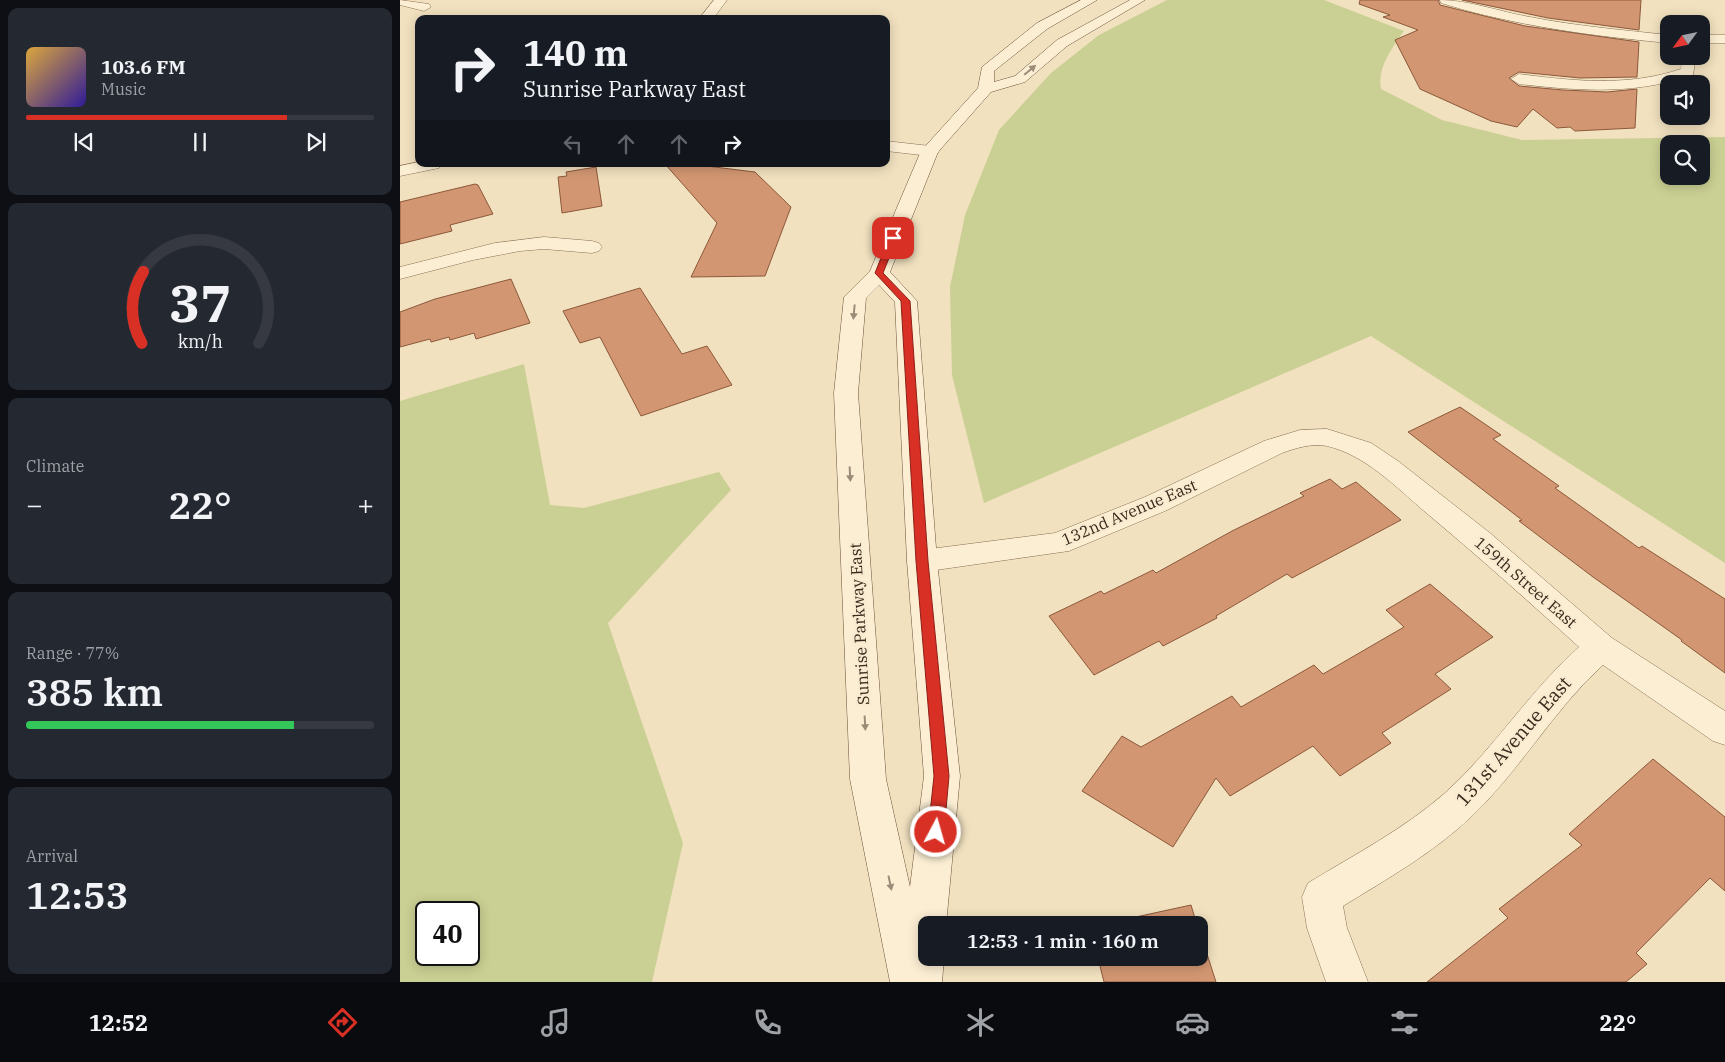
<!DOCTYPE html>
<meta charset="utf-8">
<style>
:root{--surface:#171b24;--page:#242831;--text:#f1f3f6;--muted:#9ea1a6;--line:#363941;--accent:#d93025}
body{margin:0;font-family:"IBM Plex Serif",serif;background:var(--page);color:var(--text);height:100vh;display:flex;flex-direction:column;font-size:19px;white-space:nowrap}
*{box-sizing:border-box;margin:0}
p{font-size:16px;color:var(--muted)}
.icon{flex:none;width:28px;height:28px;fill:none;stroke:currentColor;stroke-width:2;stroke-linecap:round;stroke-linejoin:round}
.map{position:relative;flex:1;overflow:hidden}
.drawer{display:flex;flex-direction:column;gap:8px;padding:8px;background:#0d0f14;width:400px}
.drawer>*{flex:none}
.top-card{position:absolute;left:15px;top:15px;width:475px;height:152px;border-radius:10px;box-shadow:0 2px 12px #0003;background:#171b24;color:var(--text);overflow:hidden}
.needle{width:32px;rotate:237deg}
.buttons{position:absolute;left:1260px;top:15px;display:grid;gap:10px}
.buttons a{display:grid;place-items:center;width:50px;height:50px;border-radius:10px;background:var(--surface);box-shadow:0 2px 12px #0003;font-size:25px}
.speed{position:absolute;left:15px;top:901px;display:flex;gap:10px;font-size:25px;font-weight:700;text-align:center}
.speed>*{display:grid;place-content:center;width:65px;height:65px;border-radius:50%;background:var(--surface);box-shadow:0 2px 12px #0003;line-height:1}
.speed .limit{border:2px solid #111;border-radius:8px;background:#fff;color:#111}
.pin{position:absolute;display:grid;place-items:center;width:42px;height:42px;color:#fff;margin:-21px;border-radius:10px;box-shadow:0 2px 8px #0006}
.me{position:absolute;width:55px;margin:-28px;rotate:6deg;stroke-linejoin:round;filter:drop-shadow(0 0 4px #0008)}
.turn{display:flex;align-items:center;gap:18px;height:105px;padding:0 25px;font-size:22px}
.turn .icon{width:65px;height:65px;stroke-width:2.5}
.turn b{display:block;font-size:35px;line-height:42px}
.lanes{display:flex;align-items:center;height:48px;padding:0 25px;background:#0003;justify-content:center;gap:25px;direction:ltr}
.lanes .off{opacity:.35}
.big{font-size:38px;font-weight:600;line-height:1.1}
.drawer .card{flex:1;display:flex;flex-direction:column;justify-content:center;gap:8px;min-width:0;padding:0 18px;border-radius:10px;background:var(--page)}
.drawer .dial{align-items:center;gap:0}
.dial svg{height:130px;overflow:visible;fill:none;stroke:var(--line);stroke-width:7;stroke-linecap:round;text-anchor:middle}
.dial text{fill:var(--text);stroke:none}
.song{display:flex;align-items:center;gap:15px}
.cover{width:60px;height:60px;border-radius:8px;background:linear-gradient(135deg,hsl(40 70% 55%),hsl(250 70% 35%))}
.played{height:5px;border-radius:2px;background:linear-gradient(90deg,var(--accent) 75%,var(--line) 75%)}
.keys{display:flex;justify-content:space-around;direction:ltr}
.heat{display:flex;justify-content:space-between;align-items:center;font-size:28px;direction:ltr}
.charge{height:8px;border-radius:4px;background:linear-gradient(90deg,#34c759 77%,var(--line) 0)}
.trip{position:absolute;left:518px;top:916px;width:290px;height:50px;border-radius:10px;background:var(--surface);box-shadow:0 2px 12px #0003;font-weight:600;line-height:50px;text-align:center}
.dock{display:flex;height:80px;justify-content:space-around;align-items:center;background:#090b0e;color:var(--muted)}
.dock .icon{width:35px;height:35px}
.dock .selected{color:var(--accent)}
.dock b{font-size:22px;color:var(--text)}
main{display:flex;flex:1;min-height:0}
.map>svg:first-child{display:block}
.green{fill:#cad093;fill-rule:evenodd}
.building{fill:#d29772;stroke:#8c583a}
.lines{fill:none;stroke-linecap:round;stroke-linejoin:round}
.street-casing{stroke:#8b7156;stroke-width:1}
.secondary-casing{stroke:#6d523a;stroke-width:1}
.street{fill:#fbeed3;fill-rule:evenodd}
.secondary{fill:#fbeed3;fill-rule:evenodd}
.oneway{fill:#9a8c78}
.route{fill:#d93025;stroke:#8d1f18}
.labels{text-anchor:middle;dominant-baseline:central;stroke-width:4.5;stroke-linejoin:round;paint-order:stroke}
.street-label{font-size:16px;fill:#3a291c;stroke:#f8ebd0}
.near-street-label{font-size:19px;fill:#3a291c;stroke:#f8ebd0}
</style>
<main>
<section class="drawer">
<div class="card">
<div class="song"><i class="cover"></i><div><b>103.6 FM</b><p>Music</p></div></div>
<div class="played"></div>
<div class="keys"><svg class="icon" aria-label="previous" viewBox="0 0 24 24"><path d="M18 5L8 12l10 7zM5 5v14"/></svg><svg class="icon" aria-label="pause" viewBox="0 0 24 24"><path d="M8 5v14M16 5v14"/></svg><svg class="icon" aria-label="next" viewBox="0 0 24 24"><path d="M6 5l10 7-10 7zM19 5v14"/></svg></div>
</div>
<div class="card dial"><svg viewBox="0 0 100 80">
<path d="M14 69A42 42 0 1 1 86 69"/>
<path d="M14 69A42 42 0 0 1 15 25" stroke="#d93025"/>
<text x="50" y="56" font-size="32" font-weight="700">37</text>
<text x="50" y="72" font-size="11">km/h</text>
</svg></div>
<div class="card"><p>Climate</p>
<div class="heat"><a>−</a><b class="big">22°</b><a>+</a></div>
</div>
<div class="card"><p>Range · 77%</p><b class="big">385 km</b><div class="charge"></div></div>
<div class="card"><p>Arrival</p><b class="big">12:53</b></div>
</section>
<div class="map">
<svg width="1325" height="982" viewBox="0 0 1325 982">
<rect width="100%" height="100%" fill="#f1e1bf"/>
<path class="green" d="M767 0H924L1004 31C992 48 977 68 981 89L1042 120 1122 140 1325 137V563L971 336 584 503 552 375 550 287 565 215 599 130 651 73 699 35ZM1269 144H1301V176H1269Z
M124 364 150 505 184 508 319 472 331 490 208 623 283 843 252 982H0V401ZM69 912V955H26V912Z"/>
<path class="building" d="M960 0H1038L1040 5 1125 26 1239 42 1237 77 1180 78 1119 72 1109 78 1119 86 1163 90 1207 92 1237 89 1235 128 1175 131 1170 127 1157 128 1133 109 1117 127 1091 121 1020 89 995 40 1018 30 983 17 990 15 959 4Z
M1062 0H1241L1239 30 1148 18Z
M265 164H290L355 172 391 207 365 276 291 277 317 223Z
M196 167 202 206 162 213 158 177 167 176 166 172Z
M75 184 78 185 93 214 50 225 52 231 0 244V202Z
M111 279 130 323 76 339 74 333 50 340 49 337 31 342 30 339 0 347V312L35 299Z
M240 288 282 354 307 346 332 385 241 416 200 337 180 343 163 311Z
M1060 407 1101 435 1093 439 1159 486 1155 488 1239 548 1242 546 1325 599V673L1281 641 1282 640 1193 577 1119 521 1122 520 1008 432Z
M930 479 942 489 956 482 1001 520 892 578 887 574 816 616 817 618 763 646 759 641 694 675 649 616 701 591 704 594 753 570 756 573 832 531 904 496 900 493Z
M1030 584 1093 637 1035 674 1051 689 982 733 991 743 940 776 913 746 830 796 816 778 773 847 682 791 722 736 741 747 832 696 841 707 914 665 923 674 1004 627 986 610Z
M1253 759 1325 817V891L1310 878 1236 953 1247 964 1226 982H1027L1108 918 1099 909 1182 845 1169 834Z
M791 905 797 925H699Z
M799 929 816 982H704L698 958H799Z"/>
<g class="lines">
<g class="street-casing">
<path id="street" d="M0 0 29 4 31 7 24 11 0 5Z
M314 0H327L313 19H299Z
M1040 0C1070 0 1100 12 1130 17 1176 26 1222 30 1269 35V43C1191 36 1116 26 1041 3Z
M1301 35H1325V43H1301Z
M1282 56H1296L1293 75C1235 95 1179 91 1119 84L1111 79 1119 74C1173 81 1228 87 1281 69Z
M486 141 530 146 536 147 539 151 536 155 530 156 486 151Z
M19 162V164H42L39 168 0 176V166Z
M144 237 192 241 199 243 202 247 199 251 192 253 144 249 120 251 73 260 0 279V267L95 243Z
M927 429 971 443 998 461 1090 533 1212 638 1325 711V745L1313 741 1203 665C1153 710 1120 771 1071 817 1033 853 987 879 943 906L947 928 968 982H926L907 928 902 897 908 883C954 855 1004 829 1045 793 1094 749 1130 690 1179 647 1128 601 1077 555 1024 511 995 486 965 455 927 446 912 443 896 448 882 453L765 511 669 551 522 572 512 569 507 561 512 553 522 550 655 533 745 497 864 441 900 430Z"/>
</g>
<g class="secondary-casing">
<path id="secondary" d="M681 0H697L647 29 594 71V82L615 76 657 40 730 0H745L667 46 625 82 591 92 538 152 490 272 517 301 537 561 560 776 546 925H526V958H544L542 982H490L450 779 434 393 444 297 470 271 521 151 578 88 582 67 637 23ZM479 285 495 302 507 561 524 776 510 887 486 779 458 393 466 298Z"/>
</g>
<use href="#street" class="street"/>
<use href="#secondary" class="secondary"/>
</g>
<defs><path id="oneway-solid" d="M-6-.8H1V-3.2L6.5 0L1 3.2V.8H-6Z" transform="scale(1.25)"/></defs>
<g class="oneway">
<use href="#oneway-solid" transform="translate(630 70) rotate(-40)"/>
<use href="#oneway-solid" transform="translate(454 312) rotate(95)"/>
<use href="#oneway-solid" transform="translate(450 474) rotate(87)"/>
<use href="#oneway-solid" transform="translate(465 723) rotate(87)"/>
<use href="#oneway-solid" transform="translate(490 883) rotate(78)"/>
</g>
<path class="route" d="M493 235 497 238 483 273 510 301 528 561 549 776 544 832 541 837 536 839 530 837 528 832 534 776 516 561 501 301 475 273 489 238Z"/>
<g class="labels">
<g class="street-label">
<text transform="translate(729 512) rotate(-23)">132nd Avenue East</text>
<text transform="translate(1126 582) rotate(41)">159th Street East</text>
<text transform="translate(459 624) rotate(-93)">Sunrise Parkway East</text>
</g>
<g class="near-street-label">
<text transform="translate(1113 741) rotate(-49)">131st Avenue East</text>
</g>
</g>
</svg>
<div class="buttons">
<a><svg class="needle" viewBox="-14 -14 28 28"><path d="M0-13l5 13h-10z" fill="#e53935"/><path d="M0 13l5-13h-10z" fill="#9ea1a6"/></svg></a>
<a><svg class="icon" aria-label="sound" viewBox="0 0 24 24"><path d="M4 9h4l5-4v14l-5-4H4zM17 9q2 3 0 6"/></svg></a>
<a><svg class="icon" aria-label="search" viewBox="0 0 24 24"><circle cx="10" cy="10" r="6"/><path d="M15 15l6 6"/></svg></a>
</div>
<div class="speed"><div class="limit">40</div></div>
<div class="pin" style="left:493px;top:238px;background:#d93025"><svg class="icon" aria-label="arrive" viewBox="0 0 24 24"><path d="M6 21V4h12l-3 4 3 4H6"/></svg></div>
<svg class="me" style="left:536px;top:832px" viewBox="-20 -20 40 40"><circle r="17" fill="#d93025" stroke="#fff" stroke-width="3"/><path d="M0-11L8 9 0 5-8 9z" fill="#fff"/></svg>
<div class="trip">12:53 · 1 min · 160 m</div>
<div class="top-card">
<div class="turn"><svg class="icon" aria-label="right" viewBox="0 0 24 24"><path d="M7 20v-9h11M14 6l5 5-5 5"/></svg><div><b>140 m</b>Sunrise Parkway East</div></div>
<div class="lanes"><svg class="icon off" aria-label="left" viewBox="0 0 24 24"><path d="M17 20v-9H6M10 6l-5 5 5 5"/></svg><svg class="icon off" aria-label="ahead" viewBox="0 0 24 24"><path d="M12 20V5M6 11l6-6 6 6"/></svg><svg class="icon off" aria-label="ahead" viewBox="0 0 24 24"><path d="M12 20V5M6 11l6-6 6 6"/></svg><svg class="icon" aria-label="right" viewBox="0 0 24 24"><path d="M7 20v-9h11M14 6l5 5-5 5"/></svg></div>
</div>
</div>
</main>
<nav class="dock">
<b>12:52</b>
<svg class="icon selected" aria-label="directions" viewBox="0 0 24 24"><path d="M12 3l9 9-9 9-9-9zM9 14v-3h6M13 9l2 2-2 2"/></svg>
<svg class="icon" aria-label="music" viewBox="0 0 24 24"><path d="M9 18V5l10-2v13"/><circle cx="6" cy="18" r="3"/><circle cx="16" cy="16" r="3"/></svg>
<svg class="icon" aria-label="phone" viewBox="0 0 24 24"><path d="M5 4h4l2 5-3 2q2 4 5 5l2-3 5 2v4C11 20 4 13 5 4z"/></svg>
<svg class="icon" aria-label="climate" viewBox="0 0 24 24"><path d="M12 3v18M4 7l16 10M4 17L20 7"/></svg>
<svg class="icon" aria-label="car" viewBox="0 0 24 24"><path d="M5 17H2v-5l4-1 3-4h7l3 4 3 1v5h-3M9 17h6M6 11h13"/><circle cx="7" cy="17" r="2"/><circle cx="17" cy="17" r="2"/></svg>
<svg class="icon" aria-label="filters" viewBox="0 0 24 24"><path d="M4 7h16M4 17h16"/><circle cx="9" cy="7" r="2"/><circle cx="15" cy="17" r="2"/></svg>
<b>22°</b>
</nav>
